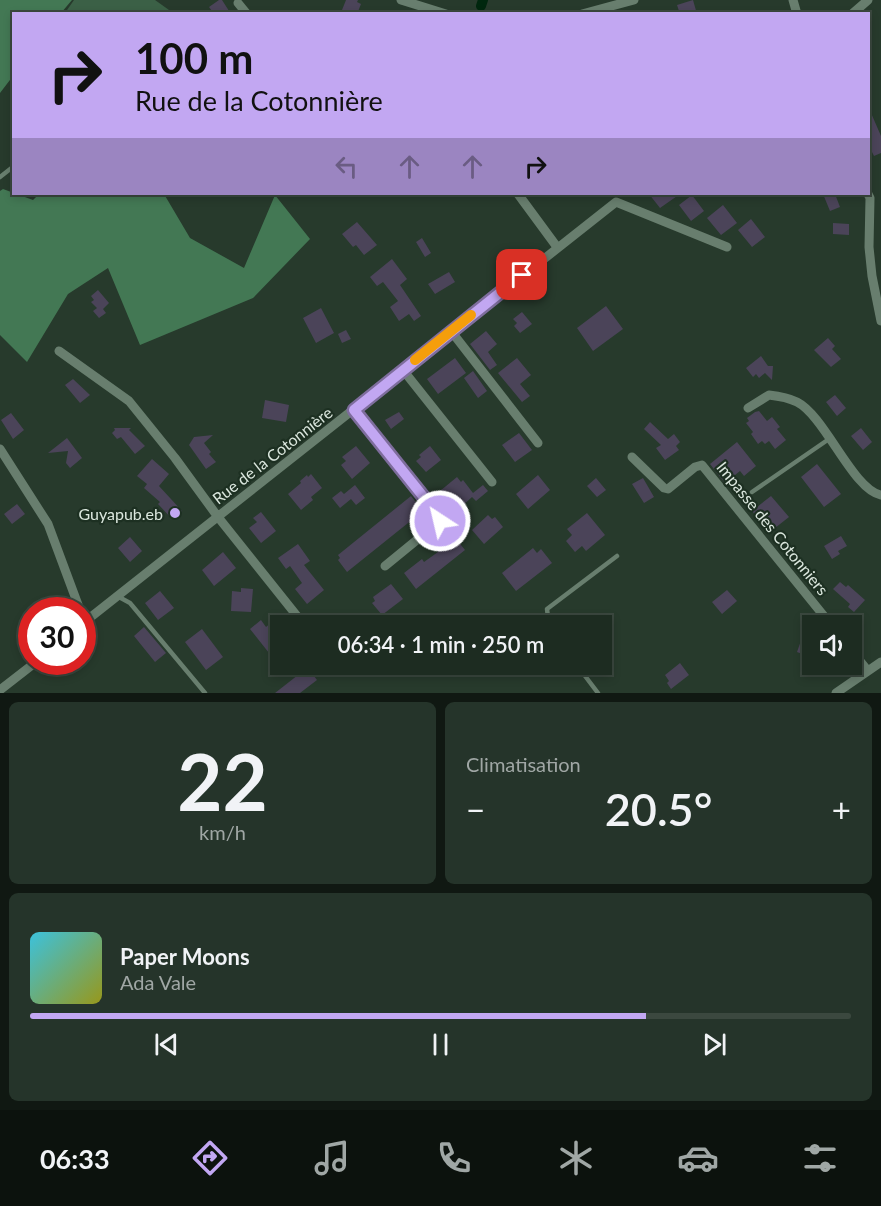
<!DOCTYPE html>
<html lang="fr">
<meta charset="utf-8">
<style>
:root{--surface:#1d2c21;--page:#25342a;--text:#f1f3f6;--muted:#a0a7a5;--line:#3b483f;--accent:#c2a7f2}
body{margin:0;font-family:Lato,sans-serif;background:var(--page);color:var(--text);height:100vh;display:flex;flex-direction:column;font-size:22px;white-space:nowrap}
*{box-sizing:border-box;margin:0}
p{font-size:20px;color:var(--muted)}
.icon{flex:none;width:33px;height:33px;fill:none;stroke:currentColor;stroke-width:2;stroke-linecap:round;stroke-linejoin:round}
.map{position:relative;height:693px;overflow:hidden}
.drawer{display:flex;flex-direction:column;gap:9px;padding:9px;background:#101812;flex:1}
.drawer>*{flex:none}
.top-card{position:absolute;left:12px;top:12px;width:858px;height:183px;border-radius:0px;box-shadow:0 3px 9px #0003,0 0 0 2px var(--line);background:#c2a7f2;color:#111;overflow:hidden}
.controls{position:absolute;left:802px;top:615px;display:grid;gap:12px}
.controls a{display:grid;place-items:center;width:60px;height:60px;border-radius:0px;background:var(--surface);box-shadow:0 3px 9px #0003,0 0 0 2px var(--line);font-size:30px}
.speed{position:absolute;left:18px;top:597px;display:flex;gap:12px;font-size:30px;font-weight:700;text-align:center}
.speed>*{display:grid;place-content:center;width:78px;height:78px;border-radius:50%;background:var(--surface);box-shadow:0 3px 9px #0003,0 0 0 2px var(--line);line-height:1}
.speed .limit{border:9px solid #d22;background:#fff;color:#111}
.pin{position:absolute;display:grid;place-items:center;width:51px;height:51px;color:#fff;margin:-26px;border-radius:12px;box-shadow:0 3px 9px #0006}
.me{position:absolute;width:66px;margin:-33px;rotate:325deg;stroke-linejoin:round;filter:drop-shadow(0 0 4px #0008)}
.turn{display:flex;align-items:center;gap:21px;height:126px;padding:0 24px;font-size:27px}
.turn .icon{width:78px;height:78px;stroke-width:2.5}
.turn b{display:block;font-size:42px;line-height:51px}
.lanes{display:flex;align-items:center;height:57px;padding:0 24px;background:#0003;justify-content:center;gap:30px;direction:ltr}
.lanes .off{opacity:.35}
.big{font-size:45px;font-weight:600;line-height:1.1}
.drawer .card{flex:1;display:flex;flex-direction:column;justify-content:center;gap:9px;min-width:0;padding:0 21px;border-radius:9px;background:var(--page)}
.drawer .dial{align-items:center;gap:0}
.dial b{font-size:78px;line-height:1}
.song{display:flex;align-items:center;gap:18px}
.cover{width:72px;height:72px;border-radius:9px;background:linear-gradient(135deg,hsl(190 70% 55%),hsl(60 70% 35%))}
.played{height:6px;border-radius:3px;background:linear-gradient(90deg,var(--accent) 75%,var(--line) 75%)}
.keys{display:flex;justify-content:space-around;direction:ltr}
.heat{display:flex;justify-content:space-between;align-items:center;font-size:33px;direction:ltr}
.drawer .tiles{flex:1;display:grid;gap:9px;grid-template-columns:1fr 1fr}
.card:last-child{grid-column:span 2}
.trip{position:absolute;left:270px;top:615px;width:342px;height:60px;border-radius:0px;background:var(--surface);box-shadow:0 3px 9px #0003,0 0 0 2px var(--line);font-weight:600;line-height:60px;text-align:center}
.menu{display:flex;height:96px;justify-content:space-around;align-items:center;background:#0c120d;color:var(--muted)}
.menu .icon{width:42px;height:42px}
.menu .active{color:var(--accent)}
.menu b{font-size:27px;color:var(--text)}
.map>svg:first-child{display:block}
.green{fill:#3b6046}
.forest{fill:#437854}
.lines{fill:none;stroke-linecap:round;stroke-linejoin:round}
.canal{stroke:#00270e;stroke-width:10}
.building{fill:#4b4459}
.service{stroke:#687e6e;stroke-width:4.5}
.minor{stroke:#687e6e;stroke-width:9}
.route-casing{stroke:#7e6d9d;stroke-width:15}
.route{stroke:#c2a7f2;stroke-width:10}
.slow{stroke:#f59e0b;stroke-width:10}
.poi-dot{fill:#c2a7f2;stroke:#1d3022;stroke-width:2}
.labels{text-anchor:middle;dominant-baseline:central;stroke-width:4.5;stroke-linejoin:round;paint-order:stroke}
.street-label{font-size:16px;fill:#dbe7de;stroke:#1d3022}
.poi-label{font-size:16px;fill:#dbe7de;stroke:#1d3022;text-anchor:end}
</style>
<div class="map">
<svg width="881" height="693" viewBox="0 0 881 693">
<rect width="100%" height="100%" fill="#273a2c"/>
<path class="green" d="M74 0H155L169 10 167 14 65 13Z"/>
<path class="forest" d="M0 0H72L61 13 14 14 13 76 0 93Z
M3 189 33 200 39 194H164L190 238 244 268 275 195 310 239 253 298 140 345 108 268 68 294 27 362 0 335V191Z"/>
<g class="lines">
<path class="canal" d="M481 6 483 0"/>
</g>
<path class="building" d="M219 0H222L231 14H214L209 7Z
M346 0H358L357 2 361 4 357 14H350L342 10Z
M693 0 697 14H680L677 5Z
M868 106 881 136V153L874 156 868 144Z
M649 194H680L660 208Z
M823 194H835L840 207 830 211Z
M692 195 704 211 691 221 679 205Z
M723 205 737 223 721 235 707 218Z
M751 219 765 237 752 247 738 230Z
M357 222 377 245 364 255 356 245 353 247 342 234Z
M833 223 849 224V235L833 234Z
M422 238 431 253 425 257 416 242Z
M392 259 407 279 400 285 421 316 414 321 409 314 399 321 390 307 398 301 383 282 377 286 370 277Z
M449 272 455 282 435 294 428 284Z
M98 290 109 303 103 309 106 313 99 318 93 311 97 308 91 302 94 300 91 296Z
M606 306 623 329 593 351 577 328Z
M321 308 334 333 316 343 303 318Z
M522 312 532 324 520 333 514 326 517 323 513 319Z
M346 330 351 339 342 343 338 334Z
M486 331 497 344 488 352 497 365 490 370 470 344Z
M828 338 835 346 832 349 841 359 831 367 814 350Z
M761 356 768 366H773L772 380 765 373 759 378 756 374 753 377 746 368Z
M455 358 466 373 438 394 427 379Z
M517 358 531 375 520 384 530 396 522 402 498 373Z
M473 371 487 391 478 398 464 378Z
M73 379 90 395 80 403 65 385Z
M835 395 846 408 837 416 826 402Z
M265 400 289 405 286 422 262 418Z
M759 411 767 421 772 417 780 427 777 429 786 440 775 449 769 441 765 444 762 441 758 444 751 434 753 432 746 423 749 421 747 418 755 412Z
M399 412 404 419 391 429 385 420Z
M11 413 24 430 13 439 1 420Z
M650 422 668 439 674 434 680 442 676 446 679 450 665 460 656 448 661 445 644 429Z
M114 428H131L129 430 145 446 135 454 121 437 117 439 112 433 115 430Z
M861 428 872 442 863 450 851 436Z
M519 433 532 450 515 462 502 445Z
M213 435 204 443 211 452 209 454 216 462 206 469 189 445 194 437Z
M67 438 82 458 70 468 66 463 68 451 48 453Z
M737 442 756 466 744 476 740 471 725 483 710 464Z
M356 446 370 463 352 479 341 465 346 461 342 457Z
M430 446 441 460 426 472 416 461 421 457 419 455Z
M152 459 169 474 159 486 182 511 172 519 158 504 160 502 144 488 147 484 137 476Z
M817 464 841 494 824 507 801 477Z
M311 474 322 488 311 497 313 500 301 510 288 494 301 483 300 481 307 475 308 477Z
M538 475 550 490 528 509 516 494Z
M457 477 461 482 463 480 473 493 483 485 488 491 476 501 472 497 459 509 453 502 450 504 440 491Z
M596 478 606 490 597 497 587 486Z
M643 478 654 497 644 503 632 484Z
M355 485 365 498 356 505 351 499 340 508 332 498 341 491 344 494Z
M411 496 423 511 347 572 338 560 340 558 338 555Z
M771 496 789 517 775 528 769 521 764 525 752 511Z
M17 504 25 514 12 524 4 514Z
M261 512 276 531 261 543 249 528 257 522 253 518Z
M587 513 605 535 586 551 582 546 575 552 566 541 572 535 567 529Z
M488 515 492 519 495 517 503 527 484 544 472 530Z
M453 535 465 550 416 589 404 573 422 559 424 562 438 552 436 549Z
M841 536 847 546 838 551 840 554 832 559 824 546Z
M130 537 142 551 130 562 118 548Z
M298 544 310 561 304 565 324 590 307 604 295 589 302 583 290 566 286 569 278 558Z
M533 548 537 553 541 549 552 563 516 591 502 573Z
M223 552 236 568 214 586 202 570Z
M840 582 846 587 848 585 865 600 854 612 848 607 850 604 833 589Z
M391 584 403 599 382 615 372 603 375 601 373 597Z
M241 588 253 589 251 612 231 611 232 591 241 592Z
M727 590 737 601 722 614 712 602Z
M160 591 174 608 158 620 145 603Z
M261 620 266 627 273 621 280 630V655L275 648 269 653 250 629Z
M144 627 166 653 155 662 134 636Z
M202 629 223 657 206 670 185 642Z
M803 635 813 639V658L797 652Z
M680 663 689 675 671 689 667 683 669 681 665 675Z
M301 664H319L323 670 314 676 317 680 300 693H275L298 675 294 670Z"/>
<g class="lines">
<path class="service" d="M0 177 14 166
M752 492 829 439
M119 597 130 603 205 693
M549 626 547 609 617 556
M576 664 598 693"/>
<path class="minor" d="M401 0 446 14
M793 0 797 14
M238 3 247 14
M582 14 634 0
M852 14 868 0
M518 194 557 247
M868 194 870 198 869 247 872 276 881 321
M451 331 538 443
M59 351 129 401 175 458 218 517 305 626
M403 370 492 482
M748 408 769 395C778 396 789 398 797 402 825 416 853 490 881 495
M354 410 434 510 440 521 385 566
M0 449 48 524 80 610
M632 457 664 488 668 489 695 467 702 465 832 626
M82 624 616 202 727 247
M852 651 868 671
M0 690 36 662
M836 693 881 662"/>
</g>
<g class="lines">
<g class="route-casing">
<path id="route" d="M440 521 434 510 354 410 522 275"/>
</g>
<use href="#route" class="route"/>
<path class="slow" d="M415 360 471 315"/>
</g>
<circle class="poi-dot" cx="175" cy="513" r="6"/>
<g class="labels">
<g class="street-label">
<text transform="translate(272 455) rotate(-38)">Rue de la Cotonnière</text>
<text transform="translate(773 528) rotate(51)">Impasse des Cotonniers</text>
</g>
<g class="poi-label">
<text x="163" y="513">Guyapub.eb</text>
</g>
</g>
</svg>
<div class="controls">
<a><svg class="icon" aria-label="sound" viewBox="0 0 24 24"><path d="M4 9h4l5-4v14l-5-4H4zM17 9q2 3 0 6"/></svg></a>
</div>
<div class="speed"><div class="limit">30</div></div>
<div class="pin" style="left:522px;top:275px;background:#d93025"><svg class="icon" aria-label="arrive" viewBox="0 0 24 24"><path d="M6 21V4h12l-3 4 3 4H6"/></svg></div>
<svg class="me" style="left:440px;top:521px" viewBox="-20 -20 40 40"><circle r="17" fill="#c2a7f2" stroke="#fff" stroke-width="3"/><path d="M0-11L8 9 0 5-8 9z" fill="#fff"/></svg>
<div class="trip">06:34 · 1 min · 250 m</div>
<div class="top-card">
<div class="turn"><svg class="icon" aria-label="right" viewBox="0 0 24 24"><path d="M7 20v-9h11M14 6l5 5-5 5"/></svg><div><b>100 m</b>Rue de la Cotonnière</div></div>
<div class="lanes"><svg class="icon off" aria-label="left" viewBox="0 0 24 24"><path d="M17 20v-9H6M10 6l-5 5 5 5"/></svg><svg class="icon off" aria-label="ahead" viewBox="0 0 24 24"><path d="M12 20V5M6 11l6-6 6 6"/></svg><svg class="icon off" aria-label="ahead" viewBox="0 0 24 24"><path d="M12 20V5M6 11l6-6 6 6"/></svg><svg class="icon" aria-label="right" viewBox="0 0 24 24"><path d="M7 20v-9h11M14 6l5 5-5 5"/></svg></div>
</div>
</div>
<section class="drawer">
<div class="tiles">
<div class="card dial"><b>22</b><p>km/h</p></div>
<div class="card"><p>Climatisation</p>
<div class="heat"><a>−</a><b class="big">20.5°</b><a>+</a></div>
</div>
<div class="card">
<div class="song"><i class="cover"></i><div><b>Paper Moons</b><p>Ada Vale</p></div></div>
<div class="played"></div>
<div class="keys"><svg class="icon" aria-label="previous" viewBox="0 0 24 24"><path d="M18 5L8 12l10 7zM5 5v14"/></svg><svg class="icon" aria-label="pause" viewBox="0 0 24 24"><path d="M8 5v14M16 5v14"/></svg><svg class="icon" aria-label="next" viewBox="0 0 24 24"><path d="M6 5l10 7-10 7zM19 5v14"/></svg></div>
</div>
</div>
</section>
<nav class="menu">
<b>06:33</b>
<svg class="icon active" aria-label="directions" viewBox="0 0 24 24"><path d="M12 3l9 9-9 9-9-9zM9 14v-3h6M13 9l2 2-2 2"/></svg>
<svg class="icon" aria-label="music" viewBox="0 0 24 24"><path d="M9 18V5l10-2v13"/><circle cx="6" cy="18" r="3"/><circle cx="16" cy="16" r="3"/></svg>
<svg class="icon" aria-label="phone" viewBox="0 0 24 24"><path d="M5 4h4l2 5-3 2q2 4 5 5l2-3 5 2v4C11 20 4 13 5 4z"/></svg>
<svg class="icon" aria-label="climate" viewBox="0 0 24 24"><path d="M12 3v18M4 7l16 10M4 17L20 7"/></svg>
<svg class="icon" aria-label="car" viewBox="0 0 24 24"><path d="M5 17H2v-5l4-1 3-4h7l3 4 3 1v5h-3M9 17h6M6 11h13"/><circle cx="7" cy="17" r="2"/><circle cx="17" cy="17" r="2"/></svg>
<svg class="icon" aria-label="filters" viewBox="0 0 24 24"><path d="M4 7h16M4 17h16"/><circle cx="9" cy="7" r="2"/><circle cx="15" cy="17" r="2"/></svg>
</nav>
